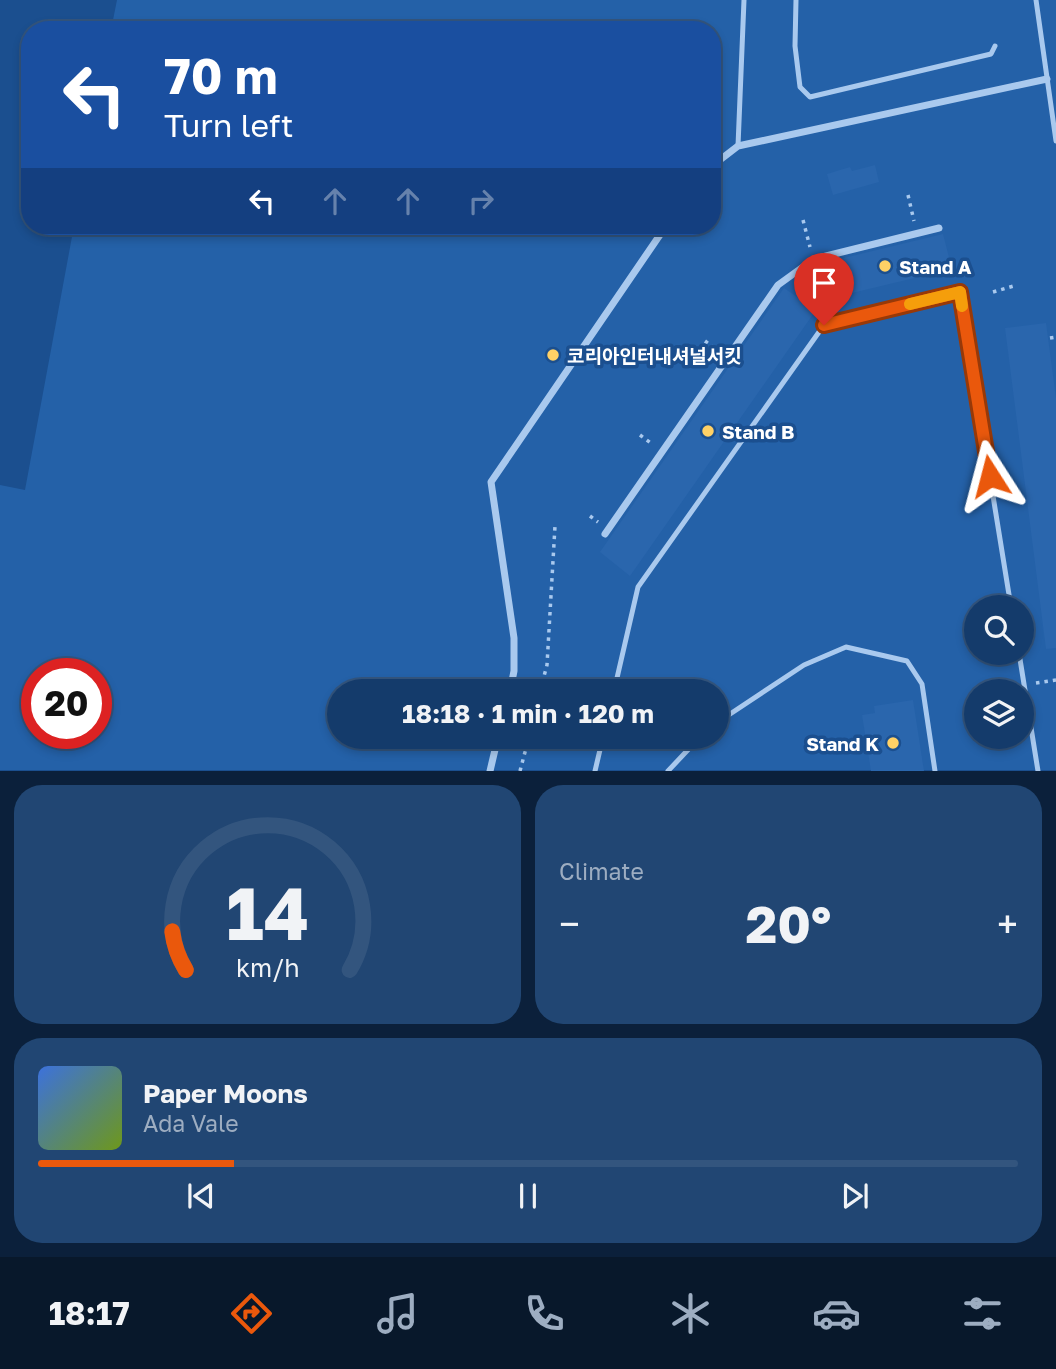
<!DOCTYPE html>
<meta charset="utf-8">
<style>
:root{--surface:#143b6b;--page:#214673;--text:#f1f3f6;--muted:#9dadc1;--line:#33557e;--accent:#ea580c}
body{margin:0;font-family:"Golos Text","Noto Sans KR",sans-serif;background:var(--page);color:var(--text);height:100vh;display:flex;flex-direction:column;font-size:26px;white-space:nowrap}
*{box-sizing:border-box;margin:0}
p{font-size:23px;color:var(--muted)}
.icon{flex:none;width:38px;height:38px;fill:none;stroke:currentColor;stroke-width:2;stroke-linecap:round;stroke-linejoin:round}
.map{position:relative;height:771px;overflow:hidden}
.side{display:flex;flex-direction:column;gap:14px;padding:14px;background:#0b203b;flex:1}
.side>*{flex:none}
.top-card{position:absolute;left:21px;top:21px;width:700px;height:214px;border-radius:28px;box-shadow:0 4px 10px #0003,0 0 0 2px var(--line);background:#1a4fa0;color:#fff;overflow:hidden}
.tools{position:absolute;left:964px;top:595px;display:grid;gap:14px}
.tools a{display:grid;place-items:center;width:70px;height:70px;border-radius:50%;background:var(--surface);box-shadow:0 4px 10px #0003,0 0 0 2px var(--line);font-size:35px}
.speed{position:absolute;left:21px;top:658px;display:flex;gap:14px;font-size:35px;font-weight:700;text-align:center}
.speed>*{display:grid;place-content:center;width:91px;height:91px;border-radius:50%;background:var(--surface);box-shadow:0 4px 10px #0003,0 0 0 2px var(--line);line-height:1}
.speed .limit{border:10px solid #d22;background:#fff;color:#111}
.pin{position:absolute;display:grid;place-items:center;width:60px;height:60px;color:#fff;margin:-72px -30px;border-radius:50% 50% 50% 0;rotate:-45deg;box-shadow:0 0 7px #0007}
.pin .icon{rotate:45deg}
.me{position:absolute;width:77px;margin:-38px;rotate:351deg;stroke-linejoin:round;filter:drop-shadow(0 0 5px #0008)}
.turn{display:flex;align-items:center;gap:24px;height:147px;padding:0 28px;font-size:32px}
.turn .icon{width:91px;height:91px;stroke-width:2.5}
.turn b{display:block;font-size:49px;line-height:60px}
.lanes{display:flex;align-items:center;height:66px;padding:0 28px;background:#0003;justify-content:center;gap:35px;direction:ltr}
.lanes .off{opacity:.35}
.big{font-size:52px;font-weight:700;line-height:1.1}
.side .tile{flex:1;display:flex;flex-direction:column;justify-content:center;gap:10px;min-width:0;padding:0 24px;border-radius:28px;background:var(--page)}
.side .dial{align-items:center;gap:0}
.dial svg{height:182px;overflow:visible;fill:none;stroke:var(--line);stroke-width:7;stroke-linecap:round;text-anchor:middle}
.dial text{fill:var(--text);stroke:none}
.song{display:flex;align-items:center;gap:21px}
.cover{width:84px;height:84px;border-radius:10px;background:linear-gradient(135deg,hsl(220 70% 55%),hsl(80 70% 35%))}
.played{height:7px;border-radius:4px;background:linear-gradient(90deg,var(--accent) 20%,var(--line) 20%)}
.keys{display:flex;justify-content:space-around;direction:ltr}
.heat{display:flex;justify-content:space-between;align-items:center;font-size:38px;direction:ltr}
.side .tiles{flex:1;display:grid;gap:14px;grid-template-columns:1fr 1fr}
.tile:last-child{grid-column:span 2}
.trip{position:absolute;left:327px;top:679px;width:402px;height:70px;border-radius:35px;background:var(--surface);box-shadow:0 4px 10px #0003,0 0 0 2px var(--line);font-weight:700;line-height:70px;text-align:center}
.tab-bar{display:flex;height:112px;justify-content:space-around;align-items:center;background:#08182b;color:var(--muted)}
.tab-bar .icon{width:49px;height:49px}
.tab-bar .active{color:var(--accent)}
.tab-bar b{font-size:32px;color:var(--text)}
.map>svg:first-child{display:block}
.green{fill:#2461a8;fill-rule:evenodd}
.building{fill:#2a66ad}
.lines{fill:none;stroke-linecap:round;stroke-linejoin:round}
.path{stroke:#a9c9ee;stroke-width:3.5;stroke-dasharray:3.5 5;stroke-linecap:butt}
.lane{stroke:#a9c9ee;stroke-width:5}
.street{stroke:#a9c9ee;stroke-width:7}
.route-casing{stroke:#983908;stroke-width:18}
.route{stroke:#ea580c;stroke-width:12}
.slow{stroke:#f59e0b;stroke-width:12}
.poi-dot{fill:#ffd166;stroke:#1b4f8f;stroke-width:2.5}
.labels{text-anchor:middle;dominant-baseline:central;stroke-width:7;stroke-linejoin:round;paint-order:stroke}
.poi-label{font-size:19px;font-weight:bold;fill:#fff;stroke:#1b4f8f;text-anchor:start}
</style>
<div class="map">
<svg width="1056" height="771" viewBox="0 0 1056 771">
<rect width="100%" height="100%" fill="#1b4f8f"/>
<path class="green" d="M117 0H1056V770H0V485L25 490 74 226H712V30H111ZM976 607H1022V653H976ZM37 674H96V733H37ZM340 691H718V737H340ZM976 691H1022V737H976Z"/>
<path class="building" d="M875 165 879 182 833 195 827 174 850 167 852 171Z
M943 234 952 269 827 299 819 264Z
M784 288 816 310 630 576 600 552Z
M1046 323 1056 398V648L1046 649 1005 328Z
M913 700 924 771H871L862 715 875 713 874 706Z"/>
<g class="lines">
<path class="path" d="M908 195 914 221
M803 220 810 247
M993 292 1017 285
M1050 338 1056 337
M705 341 717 350
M640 435 652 444
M590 516 598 522
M1036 683 1056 680
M540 691 547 665 555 526
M520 771 529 737"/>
<path class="lane" d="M796 0 795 46 800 87 810 97 991 54 995 46
M1036 0 1056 141
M738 146 744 0
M1019 653 1038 771
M614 691 638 587 824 325 960 292 1011 607
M718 722 804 665 846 647 907 661 922 684 935 771
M595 771 603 737
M668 771 700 737"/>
<path class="street" d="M712 166 738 146 1047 79
M605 534 778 285 814 259 939 228
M510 691 514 671V638L491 482 666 226
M490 771 498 737"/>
</g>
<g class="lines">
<g class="route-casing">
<path id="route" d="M824 325 960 292 990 476"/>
</g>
<use href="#route" class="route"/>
<path class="slow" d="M910 304 960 292 962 306"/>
</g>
<g class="poi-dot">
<circle cx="885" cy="266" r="7"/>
<circle cx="553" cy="355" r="7"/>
<circle cx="708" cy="431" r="7"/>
<circle cx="893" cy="743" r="7"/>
</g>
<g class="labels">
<g class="poi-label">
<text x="899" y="266">Stand A</text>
<text x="567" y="355">코리아인터내셔널서킷</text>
<text x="722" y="431">Stand B</text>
<text x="879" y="743" text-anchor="end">Stand K</text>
</g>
</g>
</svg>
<div class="tools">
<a><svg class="icon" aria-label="search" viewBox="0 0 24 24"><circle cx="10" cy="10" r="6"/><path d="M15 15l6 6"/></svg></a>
<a><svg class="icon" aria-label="layers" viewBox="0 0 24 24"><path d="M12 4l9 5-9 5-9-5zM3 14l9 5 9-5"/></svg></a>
</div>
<div class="speed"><div class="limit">20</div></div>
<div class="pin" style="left:824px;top:325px;background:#d93025"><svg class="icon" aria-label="arrive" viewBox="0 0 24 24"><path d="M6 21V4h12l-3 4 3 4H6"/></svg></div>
<svg class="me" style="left:990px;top:476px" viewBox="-20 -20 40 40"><path d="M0-17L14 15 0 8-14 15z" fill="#ea580c" stroke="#fff" stroke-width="4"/></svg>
<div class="trip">18:18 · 1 min · 120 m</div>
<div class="top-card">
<div class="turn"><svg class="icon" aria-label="left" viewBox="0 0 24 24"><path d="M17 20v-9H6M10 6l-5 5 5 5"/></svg><div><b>70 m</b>Turn left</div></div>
<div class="lanes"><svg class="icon" aria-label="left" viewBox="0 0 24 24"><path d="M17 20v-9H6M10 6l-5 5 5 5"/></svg><svg class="icon off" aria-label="ahead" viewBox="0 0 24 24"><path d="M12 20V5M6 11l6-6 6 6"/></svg><svg class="icon off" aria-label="ahead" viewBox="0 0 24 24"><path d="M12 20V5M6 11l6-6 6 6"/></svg><svg class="icon off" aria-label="right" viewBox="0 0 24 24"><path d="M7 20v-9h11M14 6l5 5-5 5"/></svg></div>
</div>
</div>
<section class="side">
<div class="tiles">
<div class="tile dial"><svg viewBox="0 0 100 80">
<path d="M14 69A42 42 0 1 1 86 69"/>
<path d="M14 69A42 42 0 0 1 8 52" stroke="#ea580c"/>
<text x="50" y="56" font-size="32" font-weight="700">14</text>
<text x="50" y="72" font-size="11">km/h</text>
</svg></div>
<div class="tile"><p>Climate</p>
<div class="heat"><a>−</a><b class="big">20°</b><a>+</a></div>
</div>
<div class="tile">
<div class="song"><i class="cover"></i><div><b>Paper Moons</b><p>Ada Vale</p></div></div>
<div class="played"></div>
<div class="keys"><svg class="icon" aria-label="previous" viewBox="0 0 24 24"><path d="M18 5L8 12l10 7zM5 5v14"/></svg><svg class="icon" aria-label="pause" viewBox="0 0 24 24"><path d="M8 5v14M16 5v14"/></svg><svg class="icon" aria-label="next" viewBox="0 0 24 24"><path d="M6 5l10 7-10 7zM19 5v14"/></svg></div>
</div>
</div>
</section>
<nav class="tab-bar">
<b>18:17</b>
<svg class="icon active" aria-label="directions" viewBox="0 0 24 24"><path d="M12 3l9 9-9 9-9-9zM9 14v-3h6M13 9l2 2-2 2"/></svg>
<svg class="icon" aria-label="music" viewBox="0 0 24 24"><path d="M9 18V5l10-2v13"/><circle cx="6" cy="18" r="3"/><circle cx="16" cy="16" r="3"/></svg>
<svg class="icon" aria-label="phone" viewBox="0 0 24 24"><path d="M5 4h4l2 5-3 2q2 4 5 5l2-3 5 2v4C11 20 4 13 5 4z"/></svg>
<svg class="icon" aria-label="climate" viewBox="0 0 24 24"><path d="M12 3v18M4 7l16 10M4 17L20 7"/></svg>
<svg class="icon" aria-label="car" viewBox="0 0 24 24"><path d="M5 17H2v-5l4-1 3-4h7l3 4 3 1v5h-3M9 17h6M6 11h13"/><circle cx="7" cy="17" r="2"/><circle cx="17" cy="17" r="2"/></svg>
<svg class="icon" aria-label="filters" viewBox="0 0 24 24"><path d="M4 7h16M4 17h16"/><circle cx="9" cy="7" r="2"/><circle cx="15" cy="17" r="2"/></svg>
</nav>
